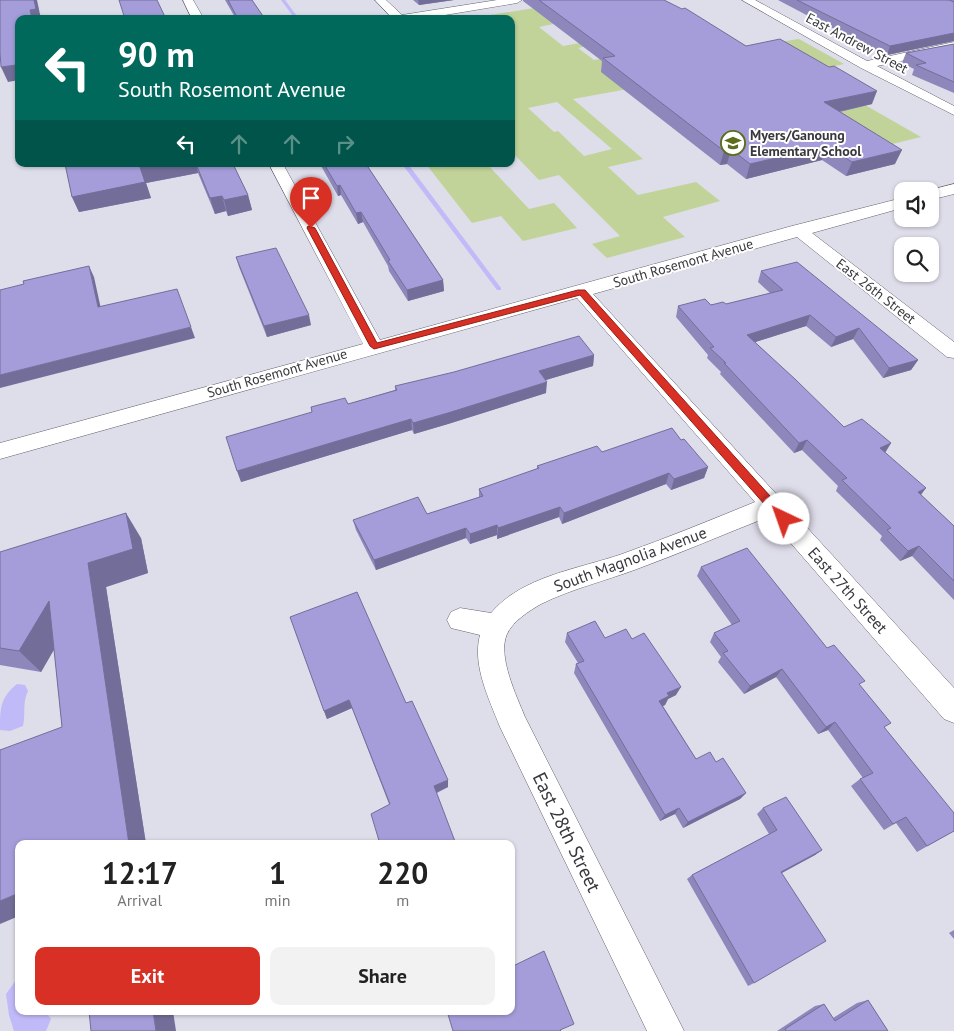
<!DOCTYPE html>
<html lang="en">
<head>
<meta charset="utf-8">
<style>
	:root { --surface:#fff; --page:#f2f2f2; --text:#222; --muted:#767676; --accent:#d93025 }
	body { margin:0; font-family:"PT Sans",sans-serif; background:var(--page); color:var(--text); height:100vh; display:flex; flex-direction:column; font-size:19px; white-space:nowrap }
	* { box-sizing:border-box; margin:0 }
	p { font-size:16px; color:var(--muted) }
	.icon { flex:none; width:28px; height:28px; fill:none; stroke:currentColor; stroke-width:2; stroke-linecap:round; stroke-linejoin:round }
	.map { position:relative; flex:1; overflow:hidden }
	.drawer { position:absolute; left:15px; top:840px; width:500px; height:175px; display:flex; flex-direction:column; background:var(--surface); border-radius:10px; box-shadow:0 1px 4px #0004 }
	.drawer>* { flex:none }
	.hud { position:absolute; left:15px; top:15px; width:500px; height:152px; border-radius:10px; box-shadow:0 1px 4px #0004; background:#00695c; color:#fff; overflow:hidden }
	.buttons { position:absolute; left:894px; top:182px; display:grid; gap:10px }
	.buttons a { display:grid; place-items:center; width:45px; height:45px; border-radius:10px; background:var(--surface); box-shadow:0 1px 4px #0004; font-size:25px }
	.pin { position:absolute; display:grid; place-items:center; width:42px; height:42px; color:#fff; margin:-51px -21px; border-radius:50% 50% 50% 0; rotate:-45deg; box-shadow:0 0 5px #0007 }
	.pin .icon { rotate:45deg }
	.me { position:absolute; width:55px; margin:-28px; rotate:318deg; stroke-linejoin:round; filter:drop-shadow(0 0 4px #0008) }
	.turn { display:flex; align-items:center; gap:18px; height:105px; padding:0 20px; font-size:22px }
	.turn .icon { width:65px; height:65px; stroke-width:2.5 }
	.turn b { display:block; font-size:35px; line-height:42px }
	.lanes { display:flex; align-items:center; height:48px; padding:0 20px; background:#0003; justify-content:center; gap:25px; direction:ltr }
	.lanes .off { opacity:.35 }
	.eta { display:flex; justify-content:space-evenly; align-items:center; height:85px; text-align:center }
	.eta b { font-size:30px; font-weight:600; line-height:35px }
	.action { display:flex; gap:10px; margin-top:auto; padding:10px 20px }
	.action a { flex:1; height:58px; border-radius:10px; background:var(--accent); color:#fff; font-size:20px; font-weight:600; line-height:58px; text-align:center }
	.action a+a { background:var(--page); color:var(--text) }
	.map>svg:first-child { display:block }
	.green { fill:#c1d399; fill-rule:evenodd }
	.water { fill:#c1baf9 }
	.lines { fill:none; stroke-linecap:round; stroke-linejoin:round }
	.stream { fill:#c1baf9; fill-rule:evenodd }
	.street-casing { stroke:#61616c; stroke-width:1 }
	.street { fill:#fff; fill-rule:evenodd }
	.wall { fill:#8d87bb }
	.shaded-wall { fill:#736e99 }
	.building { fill:#a49dda; stroke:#736e99 }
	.route { fill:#d93025; stroke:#8d1f18 }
	.labels { text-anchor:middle; stroke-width:4; stroke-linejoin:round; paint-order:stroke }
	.far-street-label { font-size:14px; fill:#39383e; stroke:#fff }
	.far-poi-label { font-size:14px; font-weight:bold; fill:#39383e; stroke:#fff; text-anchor:start }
	.street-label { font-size:16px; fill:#39383e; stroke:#fff }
	.near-street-label { font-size:19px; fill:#39383e; stroke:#fff }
</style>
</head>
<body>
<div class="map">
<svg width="954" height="1031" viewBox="0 0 954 1031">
	<rect width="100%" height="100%" fill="#deddea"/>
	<g class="green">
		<path d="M547 6 568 21 539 27 563 46 596 40 601 43 578 48 594 60 619 56 628 89 573 99 643 159 608 167 638 195 696 182 720 201 663 217 685 237 607 258 592 244 620 236 559 175 539 180 511 151V19H465ZM557 102 612 149 584 156 558 131 554 132 528 108Z"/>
		<path d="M799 39 844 64 817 70 773 43Z"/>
		<path d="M865 105 921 137 884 146 833 112Z"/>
		<path d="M426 164H487L529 209 554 203 577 228 523 241 501 216 472 223Z"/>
	</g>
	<g class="water">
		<path d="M17 684 25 685 28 691C22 703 26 714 23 726L10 731 0 730C0 708 0 698 17 684Z"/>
		<path d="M19 976V1011H45L51 1019 46 1031H14L9 1015 6 994Z"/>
	</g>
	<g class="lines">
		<g class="stream">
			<path d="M281 0H285L299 19H295Z"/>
			<path d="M402 164H408L501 288V290H497Z"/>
		</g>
		<defs>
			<g id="street">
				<path d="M183 0H193L204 19H192Z"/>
				<path d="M375 0H386L402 15 497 0H522L517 3 421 19H393Z"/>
				<path d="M742 0H755L867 61 954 42V50L877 66 954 106V115L861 68Z"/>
				<path d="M269 164H283L380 340 792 226 902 198V208L812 233 954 342V358L947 357 797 237 593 294 954 688V723L944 719 768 517C724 534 681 553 637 569 605 581 571 589 541 604 529 611 513 621 507 634 497 656 517 697 525 717L684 1031H647L500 727C489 699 472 665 480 635L451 628 447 620 451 612 460 608 491 613C522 576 579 569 622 554 667 538 711 520 755 502L577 298 0 459V443L363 344Z"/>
				<path d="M954 184V194L930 200V191H926Z"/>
			</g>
		</defs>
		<use href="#street" class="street-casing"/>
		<use href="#street" class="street"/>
	</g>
	<g class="wall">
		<path d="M225 0H252L265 19H236Z"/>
		<path d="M413 0H454L419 5Z"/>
		<path d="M523 0H664L746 46 872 104 840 112 895 164 846 176 822 160 746 179 727 164 720 165 601 72 602 61 523 1Z"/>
		<path d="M778 0H954V41L887 55 814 19Z"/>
		<path d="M954 44V93L912 75 914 69 902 63 906 53Z"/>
		<path d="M65 164H233L248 195 252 210 228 216 226 211 215 214 198 173 146 183 151 198 79 212 72 197Z"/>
		<path d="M320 164H366L443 280 444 291 408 301 389 271 388 266 363 222 358 224 341 195 338 196Z"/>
		<path d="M236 257 311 325 267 337 239 267Z"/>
		<path d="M761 271 918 360 911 370 883 378 853 339 831 347 806 326 755 342 844 427 891 443 885 453 921 495 954 526V600L912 556 900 561 880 540 882 536 836 491 838 486 802 450 794 453 720 374 721 372 707 358 708 355 676 317 678 306 726 304 770 293 758 282Z"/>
		<path d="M594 355 593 366 546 380V393L448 424 414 434 412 430 241 482 312 412 311 407 348 404 395 390V386Z"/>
		<path d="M681 440 708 467 704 478 671 490 666 484 562 524 559 517 497 539V535L470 544 466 538 376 570 356 530 353 520 427 514 479 497V489L537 469V466L602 452Z"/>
		<path d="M141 538 148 573 106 587 146 844H19L62 727 54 649 41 672 0 665V552Z"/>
		<path d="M701 567 827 648 860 686 885 729 954 831 917 852 896 823 884 830 851 786 860 779 863 778 828 730 818 734 776 677 744 694 718 662 721 657 710 642 714 633 732 625 697 576Z"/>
		<path d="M290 617 406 703 448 787 437 793 389 804 352 708 327 719Z"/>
		<path d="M567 633 605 638 632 639 676 695 668 699 665 705 663 706 696 759 716 762 746 793 740 799 683 828 675 814 660 821 574 673 576 664 578 663 565 642Z"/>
		<path d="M763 808 822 850 815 855 782 873 754 983 748 986 687 879 692 875 769 834 757 814Z"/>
		<path d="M954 930V939L949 933Z"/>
		<path d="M868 1000 888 1031H777L815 1006 824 1004 833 1018 857 1003Z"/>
	</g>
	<g class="shaded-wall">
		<path d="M34 0H37L41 19H32L30 10Z"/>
		<path d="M418 0H454L419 5Z"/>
		<path d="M954 33V41L887 55 890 46Z"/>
		<path d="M16 65 19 80 8 82 1 67Z"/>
		<path d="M877 91 872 104 819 116 824 102Z"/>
		<path d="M827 146 822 160 746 179 750 164Z"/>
		<path d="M731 149 727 164 720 165 724 151Z"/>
		<path d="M902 150 895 164 846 176 852 162Z"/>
		<path d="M159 164H196L198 173 146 183 151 198 79 212 72 197 140 167Z"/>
		<path d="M340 185 341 195 338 196 337 186Z"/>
		<path d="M248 195 252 210 228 216 224 200Z"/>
		<path d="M222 196 226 211 215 214 210 198Z"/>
		<path d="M361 212 363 222 358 224 356 213Z"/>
		<path d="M89 266 94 277 103 318 98 307Z"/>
		<path d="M443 280 444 291 408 301 407 290Z"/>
		<path d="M309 315 311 325 267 337 264 326Z"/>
		<path d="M810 315 806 326 743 346 747 335Z"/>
		<path d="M191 327 195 338 0 388V375Z"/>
		<path d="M859 328 853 339 831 347 836 337Z"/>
		<path d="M594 355 593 366 539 382V371Z"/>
		<path d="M918 360 911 370 883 378 889 368Z"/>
		<path d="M547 382 546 393 448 424 414 434 413 423Z"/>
		<path d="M411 419 412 430 241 482 237 471Z"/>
		<path d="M807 440 802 450 794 453 799 443Z"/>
		<path d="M891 443 884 454 880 448Z"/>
		<path d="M708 467 704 478 671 490 674 479Z"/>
		<path d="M669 473 666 484 562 524 564 513Z"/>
		<path d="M926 488 918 499V492Z"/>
		<path d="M560 507 559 517 497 539 498 528Z"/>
		<path d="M126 513 141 538 148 573 106 587 146 844H129L88 563Z"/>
		<path d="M497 525V535L470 544V534Z"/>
		<path d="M466 528V538L376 570 374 560Z"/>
		<path d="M919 546 912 556 900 561 908 551Z"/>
		<path d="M49 601 69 624 41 672 19 651Z"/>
		<path d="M782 669 776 677 744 694 750 686Z"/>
		<path d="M681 687 676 695 668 699 665 705 656 709 659 701 667 693Z"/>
		<path d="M349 700 352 708 327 719 324 711Z"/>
		<path d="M835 722 828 730 818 734 826 727Z"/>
		<path d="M448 780V787L435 793 434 786Z"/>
		<path d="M746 793 740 799 683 828 688 822Z"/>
		<path d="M679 808 675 814 660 821 665 815Z"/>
		<path d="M822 850 815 855 774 877 781 872Z"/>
		<path d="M19 893V916L0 924V901Z"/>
		<path d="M153 1011H173L176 1031H156Z"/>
	</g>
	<g class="building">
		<path d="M0 0H34L36 9 30 10 32 19H19V88L16 65 1 67 0 52Z"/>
		<path d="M119 0H157L166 19H125Z"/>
		<path d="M228 0H252L265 19H238Z"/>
		<path d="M539 0H664L682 9 685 8 746 46 780 39 829 67 834 66 877 91 824 102 902 150 852 162 827 146 750 164 731 149 724 151 603 58 615 56Z"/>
		<path d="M797 0H949L954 2V33L890 46 817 10Z"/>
		<path d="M954 44V82L916 65 926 63 906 53Z"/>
		<path d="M65 164H159L140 167 145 182 72 197Z"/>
		<path d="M196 164H233L248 195 224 200 222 196 210 198Z"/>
		<path d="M324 164H366L443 280 407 290 388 261 390 260 361 212 356 213 340 185 337 186Z"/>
		<path d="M276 248 309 315 264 326 236 257Z"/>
		<path d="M797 262 918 360 889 368 859 328 836 337 810 315 747 335 795 379 844 427 862 419 891 443 880 448 926 488 918 492 954 526V581L919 546 908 551 887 530 891 528 842 480 847 478 807 440 799 443 724 363H726L710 348 714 347 678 306 705 299 711 305 723 302 726 304 783 290 761 271Z"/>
		<path d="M89 266 98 307 177 289 191 327 0 375V290L24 284 23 281Z"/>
		<path d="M579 336 594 355 539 371 547 382 448 413 413 423 411 419 237 471 226 437 312 412 311 407 345 398 348 404 397 390 395 386 454 372Z"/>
		<path d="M672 428 681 440 684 439 708 467 674 479 669 473 564 513 560 507 498 528 497 525 470 534 466 528 374 560 353 520 418 497 427 514 483 496 479 489 539 468 537 466 597 446 602 452Z"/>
		<path d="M126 513 133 549 88 563 129 844H19V893L0 901V750L62 727 49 601 19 651 0 648V552Z"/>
		<path d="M747 548 827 648 834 645 865 681 859 684 891 723 884 727 954 813V831L927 846 906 817 893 824 860 779 873 773 835 722 826 727 782 669 750 686 723 653 728 651 714 633 740 621 701 567Z"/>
		<path d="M357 592 406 703 412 701 448 780 434 786 456 844H380L371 814 390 804 349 700 324 711 290 617Z"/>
		<path d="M595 621 605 638 626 629 632 639 644 633 681 687 667 693 669 696 659 701 696 759 710 752 716 762 723 758 746 793 688 822 679 808 665 815 576 664 584 661 567 633Z"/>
		<path d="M786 797 822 850 781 872 826 941 754 983 692 875 777 830 763 808Z"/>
		<path d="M544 951 574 1024 560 1030 561 1031H453L447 1011H511V967Z"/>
		<path d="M868 1000 888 1031H786L785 1029 824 1004 835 1021Z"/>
		<path d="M89 1011H153L156 1031H91Z"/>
	</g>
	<path class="route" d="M308 226 315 228 377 343 578 290H585L788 516 790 519 788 522H780L580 295 374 349 370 346 307 228Z"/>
	<defs>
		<symbol id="school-ring" viewBox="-11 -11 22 22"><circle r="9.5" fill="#fff" stroke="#5a6e1d" stroke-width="1.5"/><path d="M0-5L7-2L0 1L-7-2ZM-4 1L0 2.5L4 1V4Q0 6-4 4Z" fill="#5a6e1d"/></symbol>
	</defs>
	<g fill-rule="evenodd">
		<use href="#school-ring" x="719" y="129" width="28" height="28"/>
	</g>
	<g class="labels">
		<g class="far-street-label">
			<text transform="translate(857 43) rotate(28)" y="5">East Andrew Street</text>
			<text transform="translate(683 263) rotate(-16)" y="5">South Rosemont Avenue</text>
			<text transform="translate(876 291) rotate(38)" y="5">East 26th Street</text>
			<text transform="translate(277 373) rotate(-16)" y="5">South Rosemont Avenue</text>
		</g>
		<g class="far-poi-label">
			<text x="750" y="140">Myers/Ganoung<tspan x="750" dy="16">Elementary School</tspan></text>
		</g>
		<g class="street-label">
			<text transform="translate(630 559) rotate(-20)" y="6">South Magnolia Avenue</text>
			<text transform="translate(848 590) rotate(48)" y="6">East 27th Street</text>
		</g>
		<g class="near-street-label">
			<text transform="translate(567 832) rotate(64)" y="7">East 28th Street</text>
		</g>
	</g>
</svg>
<div class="buttons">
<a><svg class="icon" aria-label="sound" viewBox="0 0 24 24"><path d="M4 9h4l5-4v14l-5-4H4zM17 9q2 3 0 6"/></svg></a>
<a><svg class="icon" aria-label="search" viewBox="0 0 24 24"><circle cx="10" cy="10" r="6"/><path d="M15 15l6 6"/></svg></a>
</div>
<div class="pin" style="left:311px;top:228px;background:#d93025"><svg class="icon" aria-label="arrive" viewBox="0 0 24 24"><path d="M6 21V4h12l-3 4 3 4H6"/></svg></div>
<svg class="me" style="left:784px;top:519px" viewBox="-20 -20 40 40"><circle r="19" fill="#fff"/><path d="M0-13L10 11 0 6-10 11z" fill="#d93025"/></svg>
<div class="hud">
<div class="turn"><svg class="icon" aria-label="left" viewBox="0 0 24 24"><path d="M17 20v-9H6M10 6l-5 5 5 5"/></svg><div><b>90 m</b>South Rosemont Avenue</div></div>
<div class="lanes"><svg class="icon" aria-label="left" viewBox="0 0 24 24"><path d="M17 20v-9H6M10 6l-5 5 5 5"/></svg><svg class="icon off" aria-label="ahead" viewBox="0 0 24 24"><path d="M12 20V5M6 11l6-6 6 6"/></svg><svg class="icon off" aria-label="ahead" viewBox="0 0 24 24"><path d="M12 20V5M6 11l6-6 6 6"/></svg><svg class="icon off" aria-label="right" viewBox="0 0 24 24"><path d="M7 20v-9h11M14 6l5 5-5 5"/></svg></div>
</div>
<section class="drawer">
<div class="eta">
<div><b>12:17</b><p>Arrival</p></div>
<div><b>1</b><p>min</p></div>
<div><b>220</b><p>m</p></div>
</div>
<div class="action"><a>Exit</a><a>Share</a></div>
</section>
</div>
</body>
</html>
